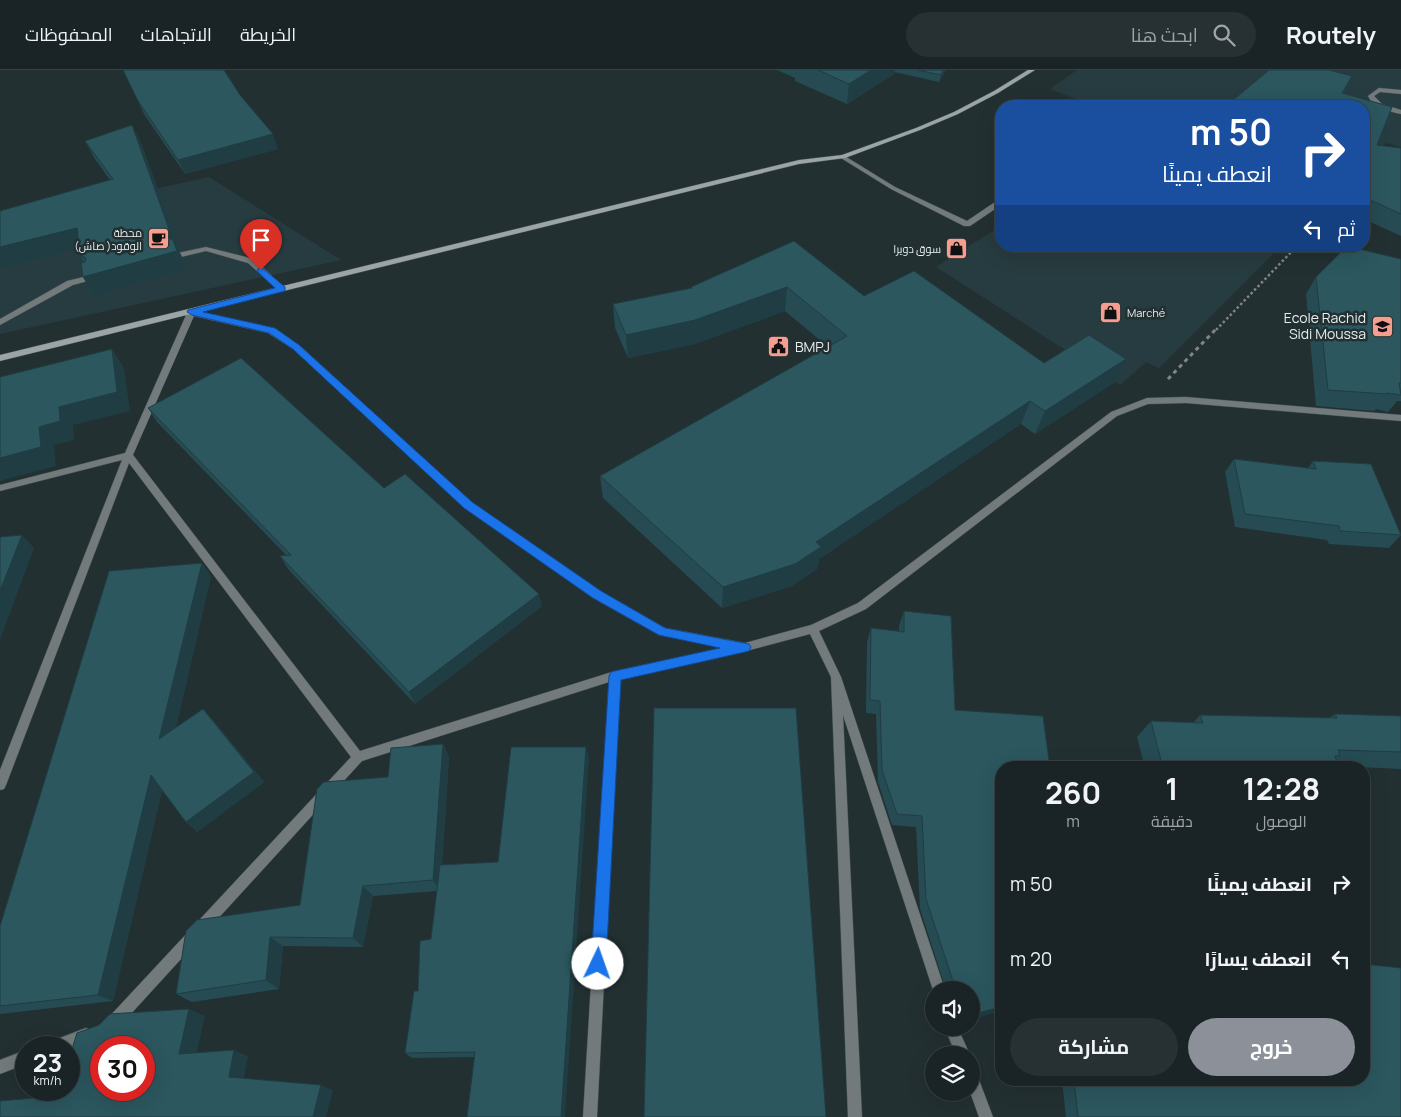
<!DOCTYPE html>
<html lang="ar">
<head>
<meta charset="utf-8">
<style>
	:root { --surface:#1a2426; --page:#273032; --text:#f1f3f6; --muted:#9fa4a7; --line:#384143; --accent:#8c9099 }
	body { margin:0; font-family:Manrope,Cairo,sans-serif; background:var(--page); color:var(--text); direction:rtl; height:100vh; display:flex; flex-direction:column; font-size:19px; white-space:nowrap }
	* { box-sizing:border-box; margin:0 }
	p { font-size:16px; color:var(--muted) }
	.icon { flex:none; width:28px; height:28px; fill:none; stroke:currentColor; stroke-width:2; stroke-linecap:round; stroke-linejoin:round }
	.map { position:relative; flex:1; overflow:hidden; direction:ltr }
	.side { position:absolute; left:995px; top:691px; width:375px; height:325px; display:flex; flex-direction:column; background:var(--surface); border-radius:20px; box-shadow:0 5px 20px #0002,0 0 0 1px var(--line); direction:rtl }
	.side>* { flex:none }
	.banner { position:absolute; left:995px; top:30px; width:375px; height:152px; border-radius:20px; box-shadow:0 5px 20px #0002,0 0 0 1px var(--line); direction:rtl; background:#1a4fa0; color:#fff; overflow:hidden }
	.controls { position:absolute; left:925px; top:911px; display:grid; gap:10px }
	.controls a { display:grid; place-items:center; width:55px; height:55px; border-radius:50%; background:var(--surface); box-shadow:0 5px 20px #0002,0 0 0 1px var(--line); font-size:25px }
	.speed { position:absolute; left:15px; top:966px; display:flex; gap:10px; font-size:25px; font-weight:700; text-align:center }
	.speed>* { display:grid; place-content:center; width:65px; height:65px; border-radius:50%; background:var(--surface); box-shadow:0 5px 20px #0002,0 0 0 1px var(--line); line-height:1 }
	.speed small { font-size:12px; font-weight:400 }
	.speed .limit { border:8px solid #d22; background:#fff; color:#111 }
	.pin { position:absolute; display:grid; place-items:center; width:42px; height:42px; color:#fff; margin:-51px -21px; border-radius:50% 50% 50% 0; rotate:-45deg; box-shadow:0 0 5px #0007 }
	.pin .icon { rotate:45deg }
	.me { position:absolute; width:55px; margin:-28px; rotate:3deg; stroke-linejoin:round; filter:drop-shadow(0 0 4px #0008) }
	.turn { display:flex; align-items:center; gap:18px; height:105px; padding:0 15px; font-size:22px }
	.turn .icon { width:65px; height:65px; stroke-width:2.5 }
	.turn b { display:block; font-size:35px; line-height:42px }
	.then { display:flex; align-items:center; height:48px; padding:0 15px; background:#0003; gap:10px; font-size:19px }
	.eta { display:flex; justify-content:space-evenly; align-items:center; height:85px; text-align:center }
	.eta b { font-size:30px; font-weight:700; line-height:35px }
	.action { display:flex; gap:10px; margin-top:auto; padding:10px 15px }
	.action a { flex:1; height:58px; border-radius:30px; background:var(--accent); color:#fff; font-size:20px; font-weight:700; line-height:58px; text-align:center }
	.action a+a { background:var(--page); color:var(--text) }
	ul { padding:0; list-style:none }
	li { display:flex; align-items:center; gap:15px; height:75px; padding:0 15px }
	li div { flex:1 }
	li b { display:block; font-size:19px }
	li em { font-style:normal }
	header { display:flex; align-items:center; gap:30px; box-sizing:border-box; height:70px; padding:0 25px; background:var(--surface); border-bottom:1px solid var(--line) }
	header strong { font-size:24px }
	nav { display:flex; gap:28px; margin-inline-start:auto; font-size:18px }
	.search { width:350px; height:45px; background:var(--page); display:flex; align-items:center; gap:12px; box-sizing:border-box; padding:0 18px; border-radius:28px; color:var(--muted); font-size:19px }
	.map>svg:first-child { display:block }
	.built { fill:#273c40 }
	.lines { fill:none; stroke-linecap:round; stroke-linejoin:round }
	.lane-casing { stroke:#424e50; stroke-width:1 }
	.street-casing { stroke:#424e50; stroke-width:1 }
	.secondary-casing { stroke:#424e50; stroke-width:1 }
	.path-far1 { stroke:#7c8789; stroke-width:2.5; stroke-dasharray:2.5 2.5; stroke-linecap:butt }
	.path { stroke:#7c8789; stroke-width:3; stroke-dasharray:4 4; stroke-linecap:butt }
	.lane { fill:#737a7b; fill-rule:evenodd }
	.street { fill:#737a7b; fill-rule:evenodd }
	.secondary { fill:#9ba5a7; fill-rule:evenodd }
	.wall { fill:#264b52 }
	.shaded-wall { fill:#1f3d42 }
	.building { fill:#2c575f; stroke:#1f3d42; fill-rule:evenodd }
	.route { fill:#1a73e8; stroke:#114b97 }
	.labels { text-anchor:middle; stroke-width:5; stroke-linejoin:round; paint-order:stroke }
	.far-poi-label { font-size:11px; fill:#e5edef; stroke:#233032; text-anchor:end }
	.poi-label { font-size:14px; fill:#e5edef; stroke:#233032; text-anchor:end }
</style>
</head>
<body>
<header>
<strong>Routely</strong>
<div class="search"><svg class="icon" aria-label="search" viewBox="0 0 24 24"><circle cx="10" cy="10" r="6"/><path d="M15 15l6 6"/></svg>ابحث هنا</div>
<nav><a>الخريطة</a><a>الاتجاهات</a><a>المحفوظات</a></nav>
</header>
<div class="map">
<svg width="1401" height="1047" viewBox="0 0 1401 1047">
	<rect width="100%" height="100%" fill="#233032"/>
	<g class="built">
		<path d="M1077 0H1401V77L1386 73 1364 95V36H1094L1050 19Z"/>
		<path d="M209 107 341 190 0 264V153Z"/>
		<path d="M1001 156V176H1281L1159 298 1146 292 1120 315 936 197Z"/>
	</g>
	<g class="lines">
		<defs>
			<g id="lane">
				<path d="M1379 18 1401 20V24L1380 22 1374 26 1382 34 1401 40V44C1388 41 1374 39 1368 26Z"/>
				<path d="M843 85 895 117 967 151 998 130H1001V135L970 156H964L891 119 841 88 840 87Z"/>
				<path d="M206 177 254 189 286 219 285 221H279L248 193 206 181 181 187 177 185 178 183Z"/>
				<path d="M92 205 96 207 95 209 73 215 0 255V249L67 211Z"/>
			</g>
			<g id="street">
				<path d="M191 240 274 259 299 275 471 432 601 522 665 558 745 573 811 555 858 533 1111 342 1147 328 1186 327 1401 345V351L1186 333 1148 334 1117 346 866 539 819 561 841 607 945 920H934V923L933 920 843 645 862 1047H848L831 607 810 564 739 583 620 609 597 1047H583L609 612 362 691 118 958 113 960 108 958 106 953 108 948 351 687 129 393 6 715 4 719 0 720V700L122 390 0 421V415L125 383 187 243ZM194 246 268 263 293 279 465 438 593 528 659 565 725 578 615 601 360 681 133 385Z"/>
				<path d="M86 958 91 960 93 965 91 970 69 978H46L47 973Z"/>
				<path d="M945 958H958L970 985H956Z"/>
				<path d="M26 980V994L0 1004V990Z"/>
				<path d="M971 1000 976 1002 993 1047H979L970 1022H971Z"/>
			</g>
			<path id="secondary" d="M1028 0H1035L998 23 958 44 920 60 845 88 799 94 0 291V285L799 90 842 85 916 58 954 42 994 21Z"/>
		</defs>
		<use href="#lane" class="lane-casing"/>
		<use href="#street" class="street-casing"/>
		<use href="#secondary" class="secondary-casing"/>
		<path class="path-far1" d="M1216 260 1297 176"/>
		<path class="path" d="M1168 309 1217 258"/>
		<use href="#lane" class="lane"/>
		<use href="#street" class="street"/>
		<use href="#secondary" class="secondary"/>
	</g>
	<g class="wall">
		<path d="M123 0 240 25 278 79 185 104 144 44Z"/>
		<path d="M777 0H946L939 12 894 2V4L847 34 795 11V8Z"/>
		<path d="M1269 0H1329L1352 6 1343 24 1392 37 1377 75 1401 78V166L1364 149V36H1226Z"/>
		<path d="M85 71 141 73 180 181H179L183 189 187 199 94 226 83 207 84 192 80 185 79 178 0 198V141L110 110 95 89Z"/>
		<path d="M794 171 864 226 1044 293 1115 312 1035 364 1021 354 819 489 817 499 792 516 722 538 603 428 600 406 828 277 785 241 695 274 628 288 615 258 613 234 691 219V217Z"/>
		<path d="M1401 189V331H1397L1388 342 1376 339 1374 341 1316 336 1306 224 1316 207Z"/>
		<path d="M148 338 384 418 542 536 415 634 288 499 280 486 286 485 157 352Z"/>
		<path d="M1234 389 1308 398 1313 391 1401 463V465L1389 478 1329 474 1327 470 1235 457 1225 402Z"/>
		<path d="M211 506 176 657 203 639 213 650 264 712 197 762 186 752 162 720 113 931 0 944V856Z"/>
		<path d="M904 541 955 640 1001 698 971 920H946L920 839 916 757 892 755 878 712 876 644 866 643 867 572 871 558 899 561V556Z"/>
		<path d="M1335 644 1401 646V699L1339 696V698H1145L1137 667 1151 651 1193 653 1200 645 1329 648Z"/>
		<path d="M443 674 449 687 442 795 498 792 589 688 475 987 412 988 405 983 418 921 431 869 437 821 373 826 363 877 283 876 279 919 192 932 176 924 300 835 388 707Z"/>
		<path d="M1062 1010H1364L1401 1047H1066Z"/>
	</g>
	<g class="shaded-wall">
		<path d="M871 0H895L894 4 847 34 849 14Z"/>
		<path d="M943 0H946L939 12 941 5Z"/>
		<path d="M132 55 141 73 180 181H179L183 189 187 199 94 226 83 207 114 180 115 178 136 172 146 190 166 167Z"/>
		<path d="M273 64 278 79 185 104 178 90Z"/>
		<path d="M77 158 88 176 0 198V177Z"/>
		<path d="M787 217 785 241 695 274 628 288 626 265Z"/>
		<path d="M112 279 124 298 130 341 73 355 74 370 54 375 56 396 0 411V388L39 357 59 337Z"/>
		<path d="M1126 289 1115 312 1035 364 1045 341Z"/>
		<path d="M1030 331 1021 354 819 489 817 499 792 516 722 538 723 517 816 472Z"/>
		<path d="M22 465 34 478 0 570V521Z"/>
		<path d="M202 493 211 506 171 680 159 669Z"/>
		<path d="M539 524 542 536 415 634 409 622Z"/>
		<path d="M203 639 213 650 264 712 197 762 186 752Z"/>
		<path d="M443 674 449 687 440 821 433 810Z"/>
		<path d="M586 677 589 688 565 1047H561Z"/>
		<path d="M151 705 163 715 113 931 98 925Z"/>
		<path d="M363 816 373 826 363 877 353 868Z"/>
		<path d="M270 867 283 876 279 919 266 910Z"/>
		<path d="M1001 937V941L971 950V945Z"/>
		<path d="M189 939 205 946 195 991 179 984Z"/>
		<path d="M234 980 248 986 243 1013 229 1007Z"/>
		<path d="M321 1015 333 1020 326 1047H313Z"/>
	</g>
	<g class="building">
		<path d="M123 0H224L240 25 273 64 178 90 137 29Z"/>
		<path d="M818 0H871L849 14Z"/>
		<path d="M918 0H943L941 5Z"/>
		<path d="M1269 0H1329L1352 6 1342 23 1392 37 1377 75 1401 78V144L1366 128 1368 127 1364 126V36H1226Z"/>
		<path d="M132 55 170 162 167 164 166 167 173 170 177 181 83 207 81 193 85 192 86 188 80 185 77 158 0 177V141L113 109 85 71ZM136 172 141 175 138 180 120 184 114 180 115 178Z"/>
		<path d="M794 171 864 226 914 201 1044 293 1089 265 1126 289 1045 341 1030 331 816 472 821 477 795 494 723 517 600 406 847 266 787 217 695 250 626 265 613 234 692 218 691 217Z"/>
		<path d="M1347 176 1401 189V313H1399L1401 325 1387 323V324L1328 320 1316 207Z"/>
		<path d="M112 279 117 322 59 337 60 351 39 357 41 377 0 388V307Z"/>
		<path d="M241 288 384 418 405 404 539 524 409 622 280 486 291 485 148 338Z"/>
		<path d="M1234 389 1316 399 1313 391 1371 394 1401 465 1340 461 1339 456 1245 444Z"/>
		<path d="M22 465 0 521V467Z"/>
		<path d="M202 493 159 669 203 639 254 702 186 752 151 705 98 925 0 936V856L109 501Z"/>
		<path d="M904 541 951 546 955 640 1043 646 1050 698H1001V937L971 945V920H956L926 829 922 746 897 744 882 700 880 631 870 630 871 558 904 562Z"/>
		<path d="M654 638H796L826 1047H644Z"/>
		<path d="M1335 644 1401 646V682L1338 680 1340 686H1335L1339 698H1163L1151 651 1203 653 1200 645 1337 648Z"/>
		<path d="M443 674 433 810 363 816 353 868 270 867 266 910 176 924 186 861 197 850 300 835 317 719 324 712 388 707 391 678Z"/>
		<path d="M511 677H586L561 1047H467L475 982 405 983 414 921H418L420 871 431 869 440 795 498 792Z"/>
		<path d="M1364 894 1401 898V1047H1078L1074 1010H1364Z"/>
		<path d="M189 939 179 984 234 980 229 1007 321 1015 313 1047H0V1031L57 1026 59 1020H69V989L77 963 99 955 110 944ZM101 978H144V1020H101Z"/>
	</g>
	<path class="route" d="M261 197 285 217V221L203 242 275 258 299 275 472 432 601 521 665 558 749 574 751 577 749 581 745 582 621 610 606 894 604 899 598 901 593 899 591 894 609 606 611 602 615 601 720 578 659 565 593 528 464 438 293 279 269 263 192 245 187 242 188 240 275 218 258 202 257 200Z"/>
	<defs>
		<symbol id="cafe-square" viewBox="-11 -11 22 22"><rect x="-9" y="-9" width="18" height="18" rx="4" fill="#f59d8e" stroke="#233032"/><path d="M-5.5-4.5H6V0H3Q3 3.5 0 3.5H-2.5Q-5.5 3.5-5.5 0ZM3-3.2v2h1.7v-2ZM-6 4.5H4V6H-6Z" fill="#111"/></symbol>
		<symbol id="shop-square" viewBox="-11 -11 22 22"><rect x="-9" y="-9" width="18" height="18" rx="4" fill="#f59d8e" stroke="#233032"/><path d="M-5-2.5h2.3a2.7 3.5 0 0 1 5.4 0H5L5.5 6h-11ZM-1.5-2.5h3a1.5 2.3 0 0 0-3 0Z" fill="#111"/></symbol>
		<symbol id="school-square" viewBox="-11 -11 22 22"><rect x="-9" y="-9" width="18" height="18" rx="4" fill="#f59d8e" stroke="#233032"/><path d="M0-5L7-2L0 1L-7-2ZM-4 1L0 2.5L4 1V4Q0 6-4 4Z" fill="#111"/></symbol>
		<symbol id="civic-square" viewBox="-11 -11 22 22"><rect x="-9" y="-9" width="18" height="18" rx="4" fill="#f59d8e" stroke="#233032"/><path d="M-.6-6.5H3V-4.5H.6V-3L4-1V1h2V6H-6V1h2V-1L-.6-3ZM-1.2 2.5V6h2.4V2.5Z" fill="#111"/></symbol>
	</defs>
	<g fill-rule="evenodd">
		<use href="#cafe-square" x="146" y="156" width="25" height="25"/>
		<use href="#shop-square" x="944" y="166" width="25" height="25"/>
		<use href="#shop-square" x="1098" y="230" width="25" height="25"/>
		<use href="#school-square" x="1370" y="244" width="25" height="25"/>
		<use href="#civic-square" x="766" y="264" width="25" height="25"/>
	</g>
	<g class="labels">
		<g class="far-poi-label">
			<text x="142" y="167">محطة<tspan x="142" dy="13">الوقود( صاش)</tspan></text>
			<text x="941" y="183">سوق دويرا</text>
			<text x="1127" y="247" text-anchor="start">Marché</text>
		</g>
		<g class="poi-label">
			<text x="1366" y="253">Ecole Rachid<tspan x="1366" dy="16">Sidi Moussa</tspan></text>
			<text x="795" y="282" text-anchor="start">BMPJ</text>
		</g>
	</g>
</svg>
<div class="controls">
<a><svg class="icon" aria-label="sound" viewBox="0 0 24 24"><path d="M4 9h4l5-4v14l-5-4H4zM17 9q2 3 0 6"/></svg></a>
<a><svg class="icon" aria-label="layers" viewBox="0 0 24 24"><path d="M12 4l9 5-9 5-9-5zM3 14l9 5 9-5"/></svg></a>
</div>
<div class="speed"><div>23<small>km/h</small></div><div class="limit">30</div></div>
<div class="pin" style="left:261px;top:200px;background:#d93025"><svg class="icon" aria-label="arrive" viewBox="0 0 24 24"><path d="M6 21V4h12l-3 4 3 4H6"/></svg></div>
<svg class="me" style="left:598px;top:894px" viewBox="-20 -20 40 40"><circle r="19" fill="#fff"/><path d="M0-13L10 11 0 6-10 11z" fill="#1a73e8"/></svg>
<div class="banner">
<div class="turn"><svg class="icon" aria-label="right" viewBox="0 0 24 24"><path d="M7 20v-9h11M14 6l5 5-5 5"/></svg><div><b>50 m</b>انعطف يمينًا</div></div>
<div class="then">ثم<svg class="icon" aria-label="left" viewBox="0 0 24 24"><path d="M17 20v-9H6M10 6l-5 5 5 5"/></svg></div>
</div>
<section class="side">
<div class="eta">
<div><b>12:28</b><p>الوصول</p></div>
<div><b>1</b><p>دقيقة</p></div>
<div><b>260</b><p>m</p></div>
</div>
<ul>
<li><svg class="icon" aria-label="right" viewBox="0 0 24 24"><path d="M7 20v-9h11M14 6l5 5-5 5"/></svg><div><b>انعطف يمينًا</b></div><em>50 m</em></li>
<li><svg class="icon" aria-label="left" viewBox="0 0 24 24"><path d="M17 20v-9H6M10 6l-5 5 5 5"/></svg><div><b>انعطف يسارًا</b></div><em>20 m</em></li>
</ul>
<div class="action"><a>خروج</a><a>مشاركة</a></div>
</section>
</div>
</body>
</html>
